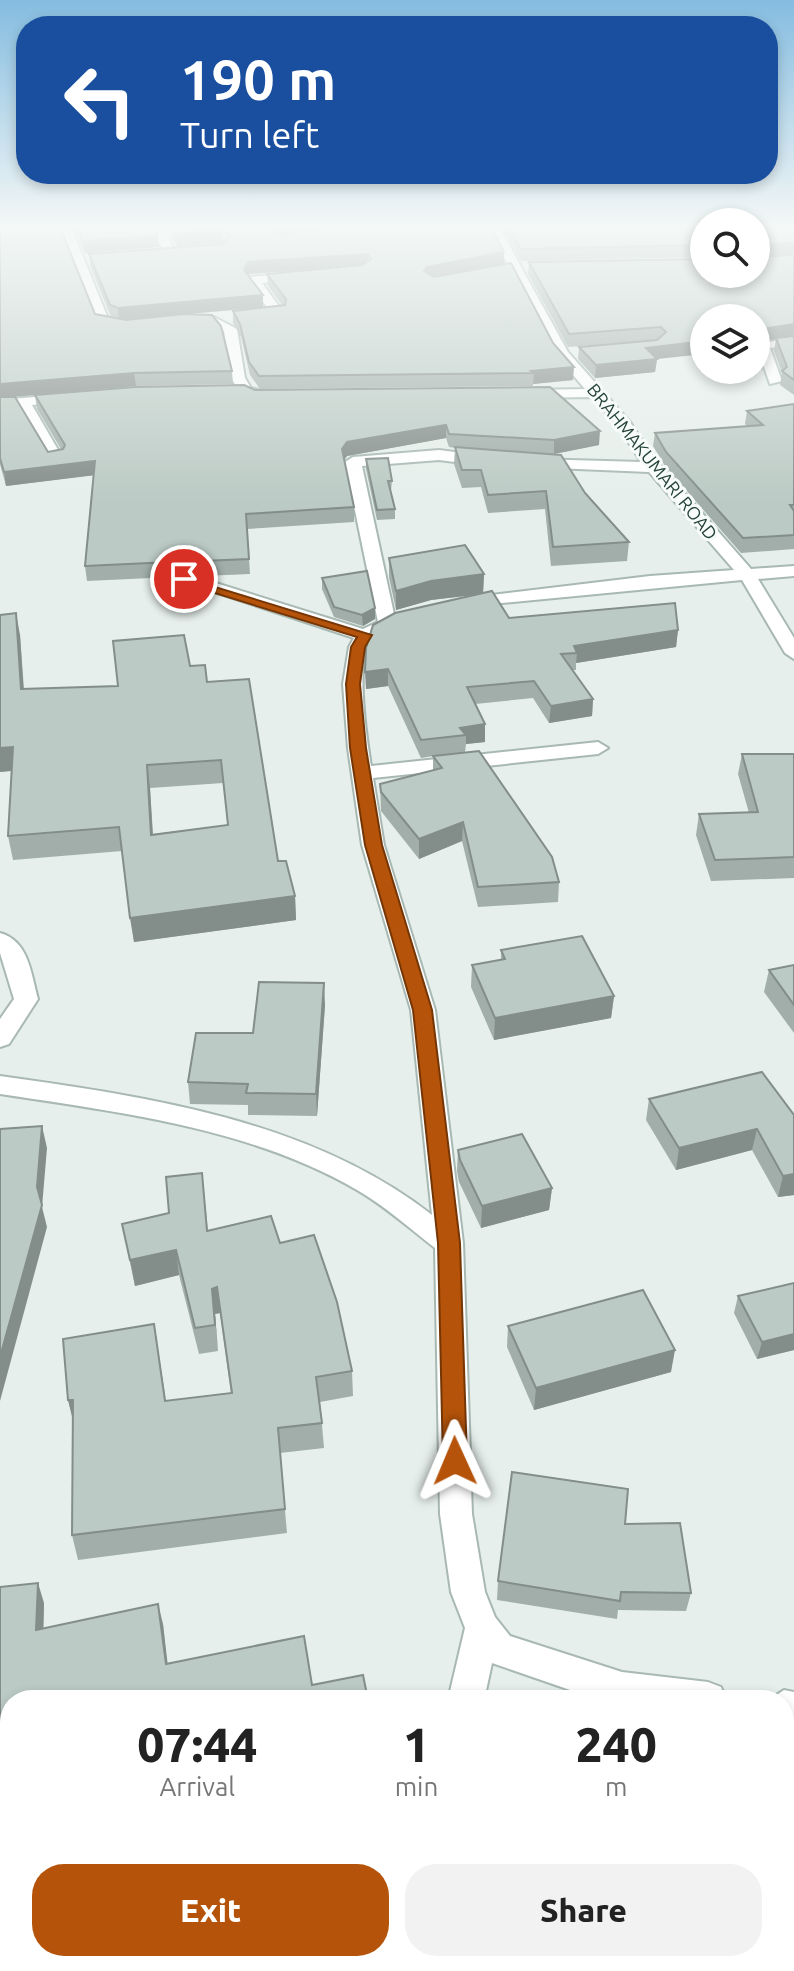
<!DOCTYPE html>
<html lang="en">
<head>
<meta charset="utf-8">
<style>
	:root { --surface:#fff; --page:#f2f2f2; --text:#222; --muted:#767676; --accent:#b45309 }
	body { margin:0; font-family:Ubuntu,sans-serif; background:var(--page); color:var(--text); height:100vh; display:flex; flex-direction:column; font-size:30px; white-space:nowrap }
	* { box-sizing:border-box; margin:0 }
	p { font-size:26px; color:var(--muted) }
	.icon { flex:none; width:44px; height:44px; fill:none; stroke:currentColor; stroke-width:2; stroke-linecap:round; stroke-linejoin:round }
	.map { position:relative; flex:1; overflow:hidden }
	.panel { position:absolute; left:0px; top:1690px; width:794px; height:282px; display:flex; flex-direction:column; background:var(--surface); border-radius:32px 32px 0 0; box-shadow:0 4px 12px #0003 }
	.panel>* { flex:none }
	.hud { position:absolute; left:16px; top:16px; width:762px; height:168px; border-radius:32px; box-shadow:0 4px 12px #0003; background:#1a4fa0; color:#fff; overflow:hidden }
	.controls { position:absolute; left:690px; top:208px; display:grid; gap:16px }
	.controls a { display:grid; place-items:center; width:80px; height:80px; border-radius:50%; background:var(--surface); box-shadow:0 4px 12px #0003; font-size:40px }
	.pin { position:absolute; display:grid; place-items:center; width:68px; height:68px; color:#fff; margin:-34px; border:4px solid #fff; border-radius:50%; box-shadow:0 2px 8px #0007 }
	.me { position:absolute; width:88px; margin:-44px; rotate:359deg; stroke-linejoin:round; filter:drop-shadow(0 0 6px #0008) }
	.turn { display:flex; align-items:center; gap:28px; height:168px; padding:0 32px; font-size:36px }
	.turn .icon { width:104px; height:104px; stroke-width:2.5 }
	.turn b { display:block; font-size:56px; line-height:68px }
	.eta { display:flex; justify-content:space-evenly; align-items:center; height:136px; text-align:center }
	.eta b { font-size:48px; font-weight:800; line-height:56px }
	.cta { display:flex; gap:16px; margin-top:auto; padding:16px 32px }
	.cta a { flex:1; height:92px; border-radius:32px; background:var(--accent); color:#fff; font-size:32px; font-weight:800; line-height:92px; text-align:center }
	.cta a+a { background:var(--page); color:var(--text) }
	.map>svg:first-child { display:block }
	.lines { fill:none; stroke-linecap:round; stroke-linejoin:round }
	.street-casing { stroke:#a8b8b2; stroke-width:4 }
	.street { fill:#fff; fill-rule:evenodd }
	.wall { fill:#a1aea9; fill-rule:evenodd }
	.shaded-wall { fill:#838d89 }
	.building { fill:#bbcac4; stroke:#838d89; stroke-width:2; fill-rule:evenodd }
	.route { fill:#b45309; stroke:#753606; stroke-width:2 }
	.labels { text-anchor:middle; stroke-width:6; stroke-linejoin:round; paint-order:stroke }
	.far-street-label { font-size:18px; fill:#24423a; stroke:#f7fbf9 }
</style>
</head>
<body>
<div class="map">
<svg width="794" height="1971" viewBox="0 0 794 1971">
	<rect width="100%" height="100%" fill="#e6efeb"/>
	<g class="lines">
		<defs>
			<g id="street">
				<path d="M60 227H71L107 316 113 321 132 323V329L104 328 96 320Z"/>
				<path d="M182 227H206L167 236 177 253 167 256 154 234Z"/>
				<path d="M488 227H499L568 352 630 422 653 457 751 569 794 566V576L758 579 794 638V659L785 653 742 580 460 607 457 603 466 598 650 576 734 570 649 472 530 467V461L535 459 641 462 619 427 593 397 527 398 520 394 527 390 585 389 555 354Z"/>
				<path d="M302 273V279L298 280 262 283 284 313 283 316 249 318V312L269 310 247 280 249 277Z"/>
				<path d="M214 317 237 329 245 378 251 388 275 394V400L241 394 231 378 224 331C209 323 190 329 177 321L184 317Z"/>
				<path d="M794 338V346L770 348 782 381 770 384 756 344Z"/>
				<path d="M68 394 75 398 73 401 32 405 64 460 56 465 48 460 18 407 0 408V400Z"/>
				<path d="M439 450 486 456 494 461 486 466 439 460 362 466 394 614H405L408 618C398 629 380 630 371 641 354 661 367 740 371 766L598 742 608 748 598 754 373 778 384 845 435 1010 463 1243 472 1514 485 1592 495 1617 510 1636 622 1672 708 1682 721 1687 726 1700H599L492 1663 484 1700H448L465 1628 451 1592 440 1514 435 1248C409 1228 385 1206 357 1190 251 1128 119 1112 0 1094V1076C149 1097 310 1120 432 1215L411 1010 362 845 348 748 343 684 349 647 354 638 175 579 178 575H190L363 629 378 622 345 462 353 457Z"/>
				<path d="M0 933C29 941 31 974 38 999L9 1044 0 1047V1019L14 999 0 953Z"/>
				<path d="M784 1690 794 1692V1728L784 1726V1700H769Z"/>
				<rect x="0" y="1772" width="10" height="38"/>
				<path d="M388 1962H428L426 1971H386Z"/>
			</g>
		</defs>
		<use href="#street" class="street-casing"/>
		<use href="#street" class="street"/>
	</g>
	<g class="wall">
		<path d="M0 227 95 314 111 317 90 266 89 254 222 244 224 243 177 246 172 238 171 228 156 229 159 247 85 253 73 227H491L504 252V264L465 271 573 380 533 384V386L260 389 250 375 241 337 233 323V311L256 308 189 314 232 371 233 384 136 386 11 397 48 452 61 449 37 409 35 395 255 390 599 445 554 454 585 493 629 542 627 561 551 566 545 509 488 513 481 487 462 488 454 464 455 448 449 447 446 438 347 456 344 460 354 507V522L247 529 250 574 203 576 178 572 173 577 87 581 85 566 93 475 6 486 0 464ZM316 269 267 274 268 286 282 305 263 307 248 275 249 274Z"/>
		<path d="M501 227H704V257L521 261Z"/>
		<path d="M794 227V254L763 257 794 255V395L780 385 782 373 774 351 776 339 759 342 764 357 762 370 756 365V318L657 359 655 372 595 378 578 359 579 347 655 340 568 347 528 274 529 262 704 259Z"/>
		<path d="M794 404V549L741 553 665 466 653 446 655 433 747 426 745 424 747 411Z"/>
		<path d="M366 459 392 481 391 491 395 509V519L377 520 366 469Z"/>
		<path d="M389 558 484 574 483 593 509 618 678 630 676 647 576 663V670H572L593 699 592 716 549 723 533 698 475 704 485 724V742L466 744 465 752 559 882 558 902 478 907 462 841 419 859 381 811 380 784 433 770V756L421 758 388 686 366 689 479 594 431 600 396 610 389 577Z"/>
		<path d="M322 578 375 608V619L363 626 334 617 322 589Z"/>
		<path d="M0 615 20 635 24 689 118 686 190 666 207 682 278 861 295 896 296 920 134 942 122 851 13 860 8 836 12 771 0 772ZM223 783 228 825 153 834 150 788Z"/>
		<path d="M742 754H794V878L711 881 696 835 699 814 749 813 738 774Z"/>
		<path d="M501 950 614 996 611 1018 494 1040 471 987 472 965 501 960Z"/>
		<path d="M794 965V1033L764 992 769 970Z"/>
		<path d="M325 1005 317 1116 248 1115V1105L190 1104 188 1082 253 1033Z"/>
		<path d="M649 1099 793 1115 794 1195 778 1197 752 1150 676 1170 646 1120Z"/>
		<path d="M458 1150 552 1188 549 1210 481 1228 459 1182 457 1171Z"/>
		<path d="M202 1173 208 1231 280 1243 352 1371 353 1396 320 1402 324 1448 280 1453 287 1533 78 1560 72 1535 73 1418 68 1400 154 1324 166 1401 231 1393 220 1313 215 1314 218 1351 199 1354 179 1275 135 1286 122 1224 169 1213Z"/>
		<path d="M794 1283V1350L757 1359 734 1313 738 1296Z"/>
		<path d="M508 1326 671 1372 534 1410 507 1347Z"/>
		<path d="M625 1524 691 1593 686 1611 618 1610 617 1619 497 1600 498 1581Z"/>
		<path d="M0 1587 44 1603 43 1628 163 1624 167 1664 312 1685 10 1700V1736L0 1737Z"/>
		<path d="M613 1962H784L791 1971H613Z"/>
	</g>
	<g class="shaded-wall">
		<path d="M153 227H179L156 229 153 233Z"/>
		<path d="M270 227H357L269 241V229Z"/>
		<path d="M222 230 223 242 177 246 176 234Z"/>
		<path d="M158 236 159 247 85 253 83 241Z"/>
		<path d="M794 242V253L756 258V246Z"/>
		<path d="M504 252V264L426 279 424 271 427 267Z"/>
		<path d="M368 254V265L249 274 245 282 244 270 248 262Z"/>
		<path d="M263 295V307L119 320 118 308Z"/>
		<path d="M794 324V336L756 342V330Z"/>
		<path d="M704 341V354L657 359 655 372 595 378 596 365 646 348Z"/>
		<path d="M574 367 573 380 533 384 534 373 531 371Z"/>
		<path d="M134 373 136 386 0 398V384Z"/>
		<path d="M446 425V438L347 456 342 463V449L347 442Z"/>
		<path d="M600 431 599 445 554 454V440Z"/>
		<path d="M95 461 96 475 6 486 4 472Z"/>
		<path d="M177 557 178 572 173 577 171 562Z"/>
		<path d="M484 574 483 594 431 600 396 610V591L431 581Z"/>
		<path d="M375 608V619L363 626 362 615Z"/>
		<path d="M16 613 20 635 25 712 21 689Z"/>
		<path d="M678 630 676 647 576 663 577 653 574 646Z"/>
		<path d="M388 669V686L366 689 365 672Z"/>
		<path d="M593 699 592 716 549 723 551 706Z"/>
		<path d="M485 724V742L466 744V735L460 728Z"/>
		<path d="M13 747 18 770 0 772V748Z"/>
		<path d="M147 765 150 788 154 858 151 835Z"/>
		<path d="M463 822 462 841 419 859V839Z"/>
		<path d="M295 896 296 920 134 942 130 918Z"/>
		<path d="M324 983 325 1005 317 1116 316 1094Z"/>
		<path d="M614 996 611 1018 494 1040 495 1018Z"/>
		<path d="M42 1126 47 1148 42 1207 47 1227 0 1401V1357L37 1187Z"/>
		<path d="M757 1129 752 1150 676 1170 679 1148Z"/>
		<path d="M794 1174V1195L778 1197 783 1176Z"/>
		<path d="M552 1188 549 1210 481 1228 482 1206Z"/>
		<path d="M176 1250 179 1275 135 1286 130 1260Z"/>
		<path d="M217 1287 220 1313 215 1314 218 1351 212 1289Z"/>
		<path d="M794 1334V1350L757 1359 762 1342Z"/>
		<path d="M675 1350 671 1372 534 1410 536 1388Z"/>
		<path d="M68 1400H73L74 1425Z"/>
		<path d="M38 1583 44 1603 43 1650 36 1630Z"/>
		<path d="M158 1604 163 1624 170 1684 166 1664Z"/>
		<path d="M0 1859 6 1872 9 1944 0 1946Z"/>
		<path d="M316 1962H318L319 1971H315Z"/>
	</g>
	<g class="building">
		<path d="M0 227H60L95 314 126 320 184 314 212 315 221 326 232 371 134 373 0 384Z"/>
		<path d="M77 227H154L158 236 83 241Z"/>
		<path d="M171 227H270L269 229 278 234 340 227H491L504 252 427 267 424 271 434 277 511 263 553 343 574 367 531 371 534 373 259 376 249 362 240 324 233 311 285 305 286 299 267 274 362 265 371 259 368 254 248 262 244 270 263 295 118 308 110 305 89 254 222 244 231 236 222 230 176 234Z"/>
		<path d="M508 227H694L704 232V245L521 249Z"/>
		<path d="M756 227H794V242L756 246Z"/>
		<path d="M756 251 758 257 794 255V324L756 330V318H704V341L646 348 657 359 596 365 579 347 657 340 666 332 661 327 569 334 529 262 704 259V274H756Z"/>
		<path d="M756 332 764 357 756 351Z"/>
		<path d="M794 336V380L782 371 787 367 776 338Z"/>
		<path d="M244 385 255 390 550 387 600 431 554 440 449 434 446 425 347 442 342 449 354 507 246 514 249 559 201 561 177 557 171 562 85 566 95 461 4 472 0 458V397H15L48 452 63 449 65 445 35 395 135 387Z"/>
		<path d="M794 404V505H790L794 511V535L743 538 666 452 655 433 763 425 747 411Z"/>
		<path d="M455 447 561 455 585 493 629 542 553 547 546 491 488 495 481 470H462Z"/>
		<path d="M388 458 392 481H388L395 509 377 510 366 459Z"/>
		<path d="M465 545 484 574 431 581 396 591 389 558Z"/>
		<path d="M367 571 375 608 362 615 334 607 322 578Z"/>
		<path d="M492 591 509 618 675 603 678 630 574 646 577 653 561 654 593 699 551 706 534 681 467 687 485 724 460 728 466 735 421 740 388 669 365 672 366 648 373 625 395 613Z"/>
		<path d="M16 613 21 689 118 686 113 641 184 635 190 666 205 665 207 682 249 679 278 861H286L295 896 130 918 119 827 8 836 13 747 0 748V615ZM221 760 228 825 151 835 147 765Z"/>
		<path d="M479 751 552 857 559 882 478 887 463 822 419 839 381 792 380 784 442 768 433 756Z"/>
		<path d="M742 754H794V857L715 860 699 814 758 812Z"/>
		<path d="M582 936 614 996 495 1018 472 965 505 959 501 950Z"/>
		<path d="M794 965V1005L769 970Z"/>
		<path d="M259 982 324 983 316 1094 246 1093 248 1084 188 1082 196 1033H253Z"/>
		<path d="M762 1072 794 1115V1174L783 1176 757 1129 679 1148 649 1099Z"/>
		<path d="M42 1126 37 1187 42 1205 0 1357V1129Z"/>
		<path d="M522 1134 552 1188 482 1206 460 1160 458 1150Z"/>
		<path d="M202 1173 207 1231 271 1216 280 1243 314 1235 337 1302 352 1371 316 1377 322 1423 278 1428 285 1509 72 1535 73 1400H68L63 1339 154 1324 165 1401 232 1393 217 1287 212 1289 215 1325 195 1328 176 1250 130 1260 122 1224 169 1213 166 1177Z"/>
		<path d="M794 1283V1334L762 1342 738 1296Z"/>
		<path d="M643 1290 675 1350 536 1388 508 1326Z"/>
		<path d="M512 1472 628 1489 625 1524 680 1523 691 1593 621 1592 620 1601 498 1581Z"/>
		<path d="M38 1583 36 1630 158 1604 166 1664 304 1636 312 1685 363 1675 368 1700H10V1716L0 1717V1587Z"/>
		<path d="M0 1881 2 1929 0 1930Z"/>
		<path d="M784 1961H790L791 1971H617V1962H784Z"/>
		<path d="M99 1962H316L315 1971H98Z"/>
	</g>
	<linearGradient id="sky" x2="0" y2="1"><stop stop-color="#84bce0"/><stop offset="0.45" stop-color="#f4f8f6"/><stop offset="1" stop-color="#f4f8f6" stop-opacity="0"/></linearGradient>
	<rect width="794" height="503" fill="url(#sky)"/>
	<path class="route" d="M179 576 372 635 365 647 360 684 366 748 382 845 432 1010 460 1243 467 1461 463 1468 455 1471 446 1468 443 1461 438 1243 413 1010 365 845 350 748 346 684 351 647 357 637 179 582Z"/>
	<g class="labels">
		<g class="far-street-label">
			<text transform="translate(652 462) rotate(51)" y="6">BRAHMAKUMARI ROAD</text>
		</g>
	</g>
</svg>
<div class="controls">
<a><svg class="icon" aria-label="search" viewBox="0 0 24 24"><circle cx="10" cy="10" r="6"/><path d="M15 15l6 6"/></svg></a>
<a><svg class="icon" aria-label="layers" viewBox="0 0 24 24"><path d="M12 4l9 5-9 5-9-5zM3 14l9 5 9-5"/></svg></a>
</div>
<div class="pin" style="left:184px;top:579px;background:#d93025"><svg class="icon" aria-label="arrive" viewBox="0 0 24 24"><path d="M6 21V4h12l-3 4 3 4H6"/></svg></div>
<svg class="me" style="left:455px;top:1461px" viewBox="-20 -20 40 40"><path d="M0-17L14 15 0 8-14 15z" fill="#b45309" stroke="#fff" stroke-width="4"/></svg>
<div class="hud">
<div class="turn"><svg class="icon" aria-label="left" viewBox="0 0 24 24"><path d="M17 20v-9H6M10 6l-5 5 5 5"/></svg><div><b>190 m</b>Turn left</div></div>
</div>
<section class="panel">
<div class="eta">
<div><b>07:44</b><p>Arrival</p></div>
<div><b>1</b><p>min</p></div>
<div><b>240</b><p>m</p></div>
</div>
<div class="cta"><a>Exit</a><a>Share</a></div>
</section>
</div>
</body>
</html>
